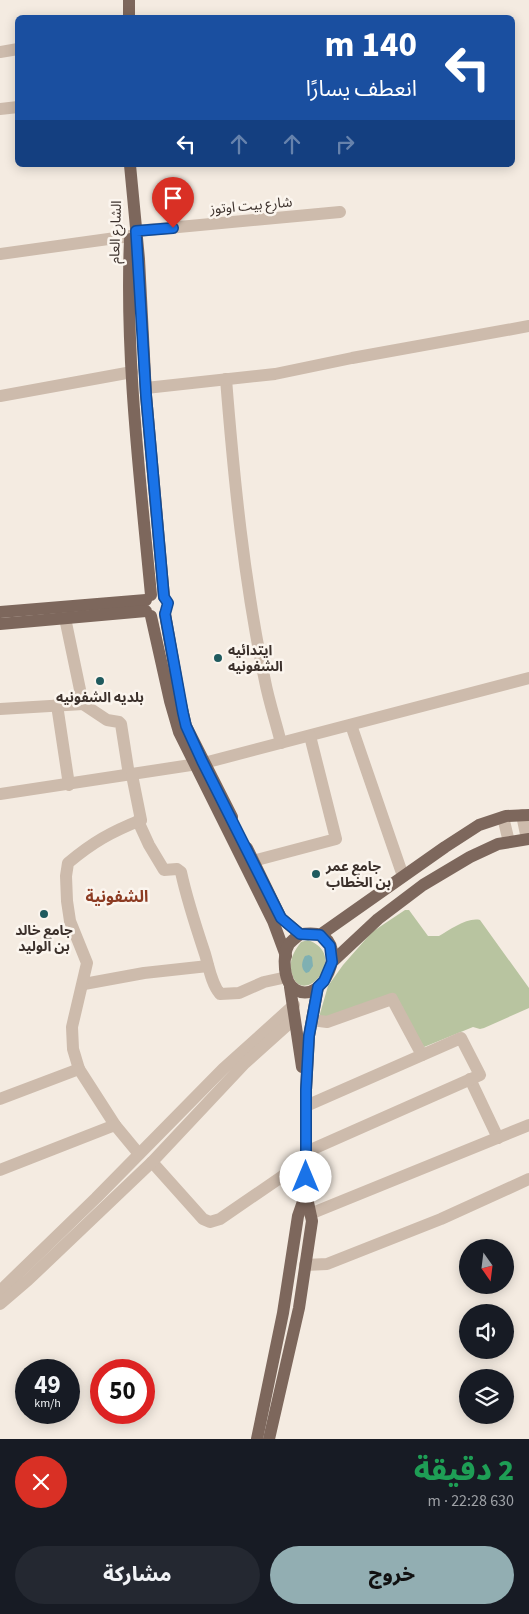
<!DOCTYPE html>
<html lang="ar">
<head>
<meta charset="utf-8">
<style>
	:root { --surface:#171b24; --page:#242831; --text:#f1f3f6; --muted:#9ea1a6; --accent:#92aeb2 }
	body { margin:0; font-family:"Source Sans 3","Noto Sans Arabic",sans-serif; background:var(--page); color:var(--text); direction:rtl; height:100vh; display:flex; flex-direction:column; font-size:19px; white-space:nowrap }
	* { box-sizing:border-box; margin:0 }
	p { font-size:16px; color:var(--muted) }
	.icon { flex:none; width:28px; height:28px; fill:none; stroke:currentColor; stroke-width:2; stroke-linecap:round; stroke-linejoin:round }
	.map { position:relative; height:1439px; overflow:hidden; direction:ltr }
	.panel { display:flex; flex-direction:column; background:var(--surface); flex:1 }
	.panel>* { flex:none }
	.top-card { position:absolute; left:15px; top:15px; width:500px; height:152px; border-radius:8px; box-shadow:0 2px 12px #0003; direction:rtl; background:#1a4fa0; color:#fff; overflow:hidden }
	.needle { width:32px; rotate:166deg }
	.buttons { position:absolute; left:459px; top:1239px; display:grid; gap:10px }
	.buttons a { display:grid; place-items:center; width:55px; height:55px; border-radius:50%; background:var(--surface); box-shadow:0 2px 12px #0003; font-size:25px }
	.speed { position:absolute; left:15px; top:1359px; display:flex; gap:10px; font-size:25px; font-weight:700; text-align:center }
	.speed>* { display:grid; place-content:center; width:65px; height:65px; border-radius:50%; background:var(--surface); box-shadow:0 2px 12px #0003; line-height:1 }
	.speed small { font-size:12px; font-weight:400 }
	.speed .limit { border:8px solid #d22; background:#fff; color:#111 }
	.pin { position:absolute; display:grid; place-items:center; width:42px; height:42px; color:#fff; margin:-51px -21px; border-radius:50% 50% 50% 0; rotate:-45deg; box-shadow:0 0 5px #0007 }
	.pin .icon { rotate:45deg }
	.me { position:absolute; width:55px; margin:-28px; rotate:0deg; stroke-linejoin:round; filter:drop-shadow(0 0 4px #0008) }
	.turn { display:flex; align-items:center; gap:18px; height:105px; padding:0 15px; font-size:22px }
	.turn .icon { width:65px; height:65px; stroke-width:2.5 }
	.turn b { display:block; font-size:35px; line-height:42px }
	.lanes { display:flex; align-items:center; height:48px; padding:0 15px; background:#0003; justify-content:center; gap:25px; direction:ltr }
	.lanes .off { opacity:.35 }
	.round { display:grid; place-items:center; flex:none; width:52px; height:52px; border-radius:26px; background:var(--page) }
	.headline { display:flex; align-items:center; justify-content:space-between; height:85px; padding:0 15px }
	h1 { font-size:30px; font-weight:800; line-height:38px; color:#1e9e55 }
	.primary-button { display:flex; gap:10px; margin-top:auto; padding:10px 15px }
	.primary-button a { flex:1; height:58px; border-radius:30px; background:var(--accent); color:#111; font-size:20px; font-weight:800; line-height:58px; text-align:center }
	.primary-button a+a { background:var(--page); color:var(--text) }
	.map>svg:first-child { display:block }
	.green { fill:#b8c4a0 }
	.water { fill:#7fb0b2 }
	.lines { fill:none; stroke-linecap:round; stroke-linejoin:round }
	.minor { stroke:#cdbbac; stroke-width:12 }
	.major { stroke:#7d675c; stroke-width:12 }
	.route-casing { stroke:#114b97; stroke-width:12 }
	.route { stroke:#1a73e8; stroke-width:9 }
	.poi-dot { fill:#1f5a5e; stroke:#fbf5ee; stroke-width:2 }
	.labels { text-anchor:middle; stroke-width:5; stroke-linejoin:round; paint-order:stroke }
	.street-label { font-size:14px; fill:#3b302b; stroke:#fbf5ee }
	.poi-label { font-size:14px; font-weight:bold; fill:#3b302b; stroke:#fbf5ee; text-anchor:start }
	.quarter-label { font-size:16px; font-weight:bold; fill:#8c3b22; stroke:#fbf5ee }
</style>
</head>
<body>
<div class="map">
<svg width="529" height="1439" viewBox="0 0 529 1439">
	<rect width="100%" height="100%" fill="#f4ebe1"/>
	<g class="green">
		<path d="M405 910H409L428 936H439C450 930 467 917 480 920L529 988V1008L484 1028 480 1029 473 1027 424 1047 395 996 324 1019 319 1017 328 986 343 965 372 932Z"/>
		<path d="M308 940C351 956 302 1009 292 974 288 961 294 951 301 942Z"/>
	</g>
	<path class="water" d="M309 955 312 957 313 966 309 972 306 973C300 968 302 961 305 956Z"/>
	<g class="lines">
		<g class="minor">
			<path d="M0 52 18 49"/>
			<path d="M0 109 18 107"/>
			<path d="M136 231 340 212"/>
			<path d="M0 254 130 236"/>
			<path d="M226 379C234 480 244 581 265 681 269 702 276 722 281 743"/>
			<path d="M146 388 275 374 352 358 529 326"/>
			<path d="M0 396 132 372"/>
			<path d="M83 704 107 720 119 722 121 724 129 775"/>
			<path d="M57 705 69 785"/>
			<path d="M0 709 83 704 65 618"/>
			<path d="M351 725 403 876"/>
			<path d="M0 794 204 763 529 678"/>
			<path d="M522 815 527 839"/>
			<path d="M503 817 509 842"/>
			<path d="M138 821 149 845 164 870 177 869 181 872C187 900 196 927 205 954 209 967 211 983 220 994L239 993 264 982 287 977"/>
			<path d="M253 861 336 839 310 736"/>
			<path d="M84 984 144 973 208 966"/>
			<path d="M312 1020 327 1022 392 999 422 1055"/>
			<path d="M79 1069 73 1049 72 1027 87 963 70 921 67 901 66 876 68 863C93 842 111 832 141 820L132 775"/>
			<path d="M470 1079 498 1138"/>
			<path d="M0 1099 79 1069 115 1125"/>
			<path d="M306 1106 461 1038 480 1075 306 1152"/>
			<path d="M152 1162 203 1219 210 1222 220 1219 306 1160"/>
			<path d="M0 1170 115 1125 139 1154"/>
			<path d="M310 1214 529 1125"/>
			<path d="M305 1265 327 1264 441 1219 529 1179"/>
			<path d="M0 1291 96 1198 223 1069 294 1005"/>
			<path d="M0 1304 28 1280 152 1162 245 1063 294 1019"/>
		</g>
		<g class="major">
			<path d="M129 0V18"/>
			<path d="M130 165 139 259 146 395 164 597"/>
			<path d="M130 239C125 357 140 477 151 595"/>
			<path d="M0 612 146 600"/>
			<path d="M165 614 180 700 186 726 232 817"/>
			<path d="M151 616 170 701 179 732 273 921 286 956"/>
			<path d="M0 624 146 611"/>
			<path d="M247 848 281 918 300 934"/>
			<path d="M300 934C306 934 314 932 320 935 348 946 323 1005 296 990 283 983 282 956 289 944 292 940 297 937 300 934Z"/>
			<path d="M320 935 445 847 479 825 506 816 529 815"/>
			<path d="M332 962 378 919 423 885 470 857 498 844 529 839"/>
			<path d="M290 987 302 1067"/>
			<path d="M257 1439 283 1313 298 1216 306 1193"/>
			<path d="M269 1439 299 1308 312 1221 306 1193V1090L309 1036 318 987"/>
		</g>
	</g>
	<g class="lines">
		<defs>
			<path id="route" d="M173 228 136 231 146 395 164 597 168 603 165 614 183 713 186 726 202 761 281 918 300 934 320 935 330 946 332 962 324 981 318 987 309 1036 306 1090V1177"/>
		</defs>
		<use href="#route" class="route-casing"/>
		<use href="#route" class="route"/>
	</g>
	<g class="poi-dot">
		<circle cx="218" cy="658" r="5"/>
		<circle cx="100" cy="681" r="5"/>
		<circle cx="316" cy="874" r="5"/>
		<circle cx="44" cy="914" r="5"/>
	</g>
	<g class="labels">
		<g class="street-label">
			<text transform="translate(251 205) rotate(-5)" y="5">شارع بيت اوتوز</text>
			<text transform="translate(115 232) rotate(-88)" y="5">الشارع العام</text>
		</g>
		<g class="poi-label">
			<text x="228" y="655">ايتدائيه<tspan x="228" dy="16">الشفونيه</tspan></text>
			<text x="100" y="702" text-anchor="middle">بلديه الشفونيه</text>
			<text x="326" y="871">جامع عمر<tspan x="326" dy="16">بن الخطاب</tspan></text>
			<text x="44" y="935" text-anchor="middle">جامع خالد<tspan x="44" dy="16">بن الوليد</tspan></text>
		</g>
		<g class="quarter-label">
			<text x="117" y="902">الشفونية</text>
		</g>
	</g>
</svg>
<div class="buttons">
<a><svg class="needle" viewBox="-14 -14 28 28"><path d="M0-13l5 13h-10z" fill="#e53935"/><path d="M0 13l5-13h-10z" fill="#9ea1a6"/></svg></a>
<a><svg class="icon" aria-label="sound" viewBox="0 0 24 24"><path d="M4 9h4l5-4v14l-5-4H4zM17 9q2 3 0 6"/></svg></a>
<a><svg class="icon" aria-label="layers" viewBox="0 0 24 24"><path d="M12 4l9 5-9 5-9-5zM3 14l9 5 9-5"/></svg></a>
</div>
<div class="speed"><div>49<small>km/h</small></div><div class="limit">50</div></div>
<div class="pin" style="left:173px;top:228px;background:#d93025"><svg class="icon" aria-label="arrive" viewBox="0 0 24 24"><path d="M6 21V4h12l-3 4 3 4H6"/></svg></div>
<svg class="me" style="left:306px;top:1177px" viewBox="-20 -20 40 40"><circle r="19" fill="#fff"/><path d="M0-13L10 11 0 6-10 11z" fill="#1a73e8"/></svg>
<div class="top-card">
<div class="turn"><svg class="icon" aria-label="left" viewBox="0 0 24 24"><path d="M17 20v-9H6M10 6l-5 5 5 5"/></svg><div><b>140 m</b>انعطف يسارًا</div></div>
<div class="lanes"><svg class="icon" aria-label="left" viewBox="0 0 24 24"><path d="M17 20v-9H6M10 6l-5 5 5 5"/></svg><svg class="icon off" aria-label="ahead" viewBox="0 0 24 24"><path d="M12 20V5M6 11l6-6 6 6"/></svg><svg class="icon off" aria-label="ahead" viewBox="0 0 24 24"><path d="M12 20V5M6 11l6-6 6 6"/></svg><svg class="icon off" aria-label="right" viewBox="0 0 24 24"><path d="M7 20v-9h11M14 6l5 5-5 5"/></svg></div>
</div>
</div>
<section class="panel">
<div class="headline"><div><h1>2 دقيقة</h1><p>630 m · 22:28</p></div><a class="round" style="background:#d93025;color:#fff"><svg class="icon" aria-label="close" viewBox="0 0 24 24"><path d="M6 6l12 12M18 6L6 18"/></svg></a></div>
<div class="primary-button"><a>خروج</a><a>مشاركة</a></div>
</section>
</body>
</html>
